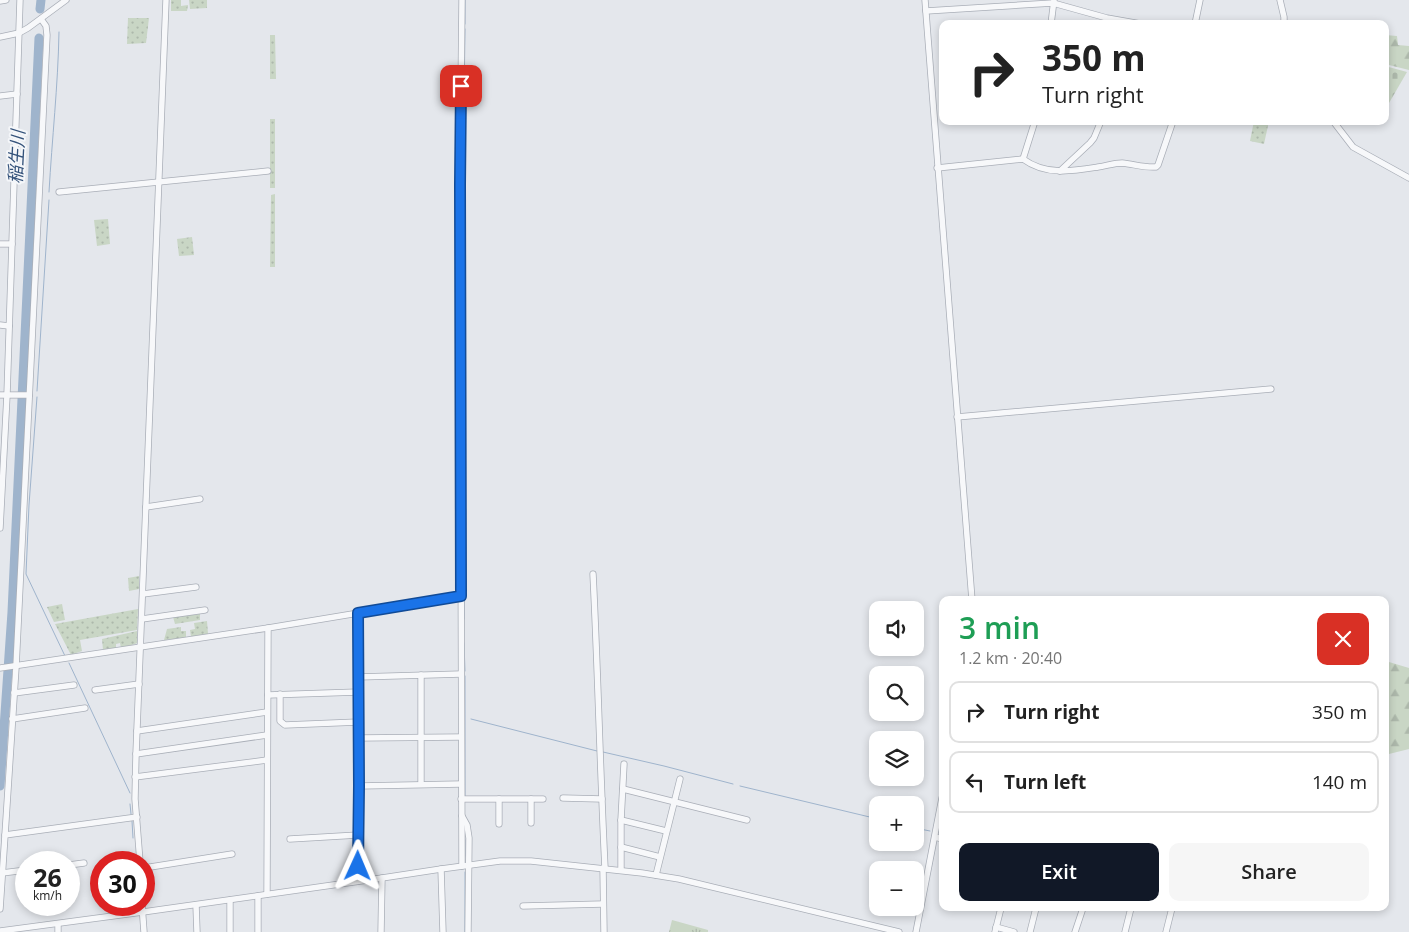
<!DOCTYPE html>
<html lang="en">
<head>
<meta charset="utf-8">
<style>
	:root { --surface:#fff; --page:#f6f6f6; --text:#222; --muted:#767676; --line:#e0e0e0; --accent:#111827 }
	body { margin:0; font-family:"Open Sans","Noto Sans JP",sans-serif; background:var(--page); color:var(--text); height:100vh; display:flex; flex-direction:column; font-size:19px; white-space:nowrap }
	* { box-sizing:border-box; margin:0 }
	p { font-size:16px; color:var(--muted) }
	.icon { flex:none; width:28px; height:28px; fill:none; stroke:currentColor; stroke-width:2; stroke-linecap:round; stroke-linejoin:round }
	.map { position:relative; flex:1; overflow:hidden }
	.details { position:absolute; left:939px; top:596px; width:450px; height:315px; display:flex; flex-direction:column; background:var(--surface); border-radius:10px; box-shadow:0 2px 8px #0003 }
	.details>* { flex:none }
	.banner { position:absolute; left:939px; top:20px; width:450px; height:105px; border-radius:10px; box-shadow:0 2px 8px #0003; background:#fff; color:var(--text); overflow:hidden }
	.fabs { position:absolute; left:869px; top:601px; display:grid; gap:10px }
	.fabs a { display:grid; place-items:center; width:55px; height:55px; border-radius:10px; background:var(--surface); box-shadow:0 2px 8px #0003; font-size:25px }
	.speed { position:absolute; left:15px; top:851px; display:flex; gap:10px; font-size:25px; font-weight:700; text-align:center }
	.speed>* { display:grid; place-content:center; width:65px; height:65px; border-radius:50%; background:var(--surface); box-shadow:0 2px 8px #0003; line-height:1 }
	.speed small { font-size:12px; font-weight:400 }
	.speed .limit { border:8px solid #d22; background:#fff; color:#111 }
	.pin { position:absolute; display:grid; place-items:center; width:42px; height:42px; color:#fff; margin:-21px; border-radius:10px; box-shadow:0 2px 8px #0006 }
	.me { position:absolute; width:55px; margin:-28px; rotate:1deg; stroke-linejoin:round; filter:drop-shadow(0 0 4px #0008) }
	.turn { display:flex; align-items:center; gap:18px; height:105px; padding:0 20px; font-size:22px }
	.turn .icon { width:65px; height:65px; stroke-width:2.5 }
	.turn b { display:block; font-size:35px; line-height:42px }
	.round { display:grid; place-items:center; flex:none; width:52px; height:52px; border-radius:10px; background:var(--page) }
	.summary { display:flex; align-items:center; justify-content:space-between; height:85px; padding:0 20px }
	h1 { font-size:30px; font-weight:600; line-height:38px; color:#1e9e55 }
	.cta { display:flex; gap:10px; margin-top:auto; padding:10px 20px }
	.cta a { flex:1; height:58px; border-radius:10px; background:var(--accent); color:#fff; font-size:20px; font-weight:600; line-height:58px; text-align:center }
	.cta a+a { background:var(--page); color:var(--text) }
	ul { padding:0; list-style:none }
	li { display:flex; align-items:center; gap:15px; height:62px; margin:0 10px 8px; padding:0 10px; border:2px solid var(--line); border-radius:10px }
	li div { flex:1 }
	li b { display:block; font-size:19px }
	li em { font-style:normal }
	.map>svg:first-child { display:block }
	.grass { fill:url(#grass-tufts) }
	.forest { fill:url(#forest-firs) }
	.cemetery { fill:url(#cemetery-stones) }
	.garden { fill:url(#garden-dots) }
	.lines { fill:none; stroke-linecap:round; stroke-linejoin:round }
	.stream { stroke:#9fb4cc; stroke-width:1 }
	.river { stroke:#9fb4cc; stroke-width:9 }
	.minor-casing { stroke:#a9aeb7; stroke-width:7 }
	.minor { stroke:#f7f8fa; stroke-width:5.5 }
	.route-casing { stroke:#114b97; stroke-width:12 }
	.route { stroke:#1a73e8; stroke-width:9 }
	.labels { text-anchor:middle; stroke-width:4; stroke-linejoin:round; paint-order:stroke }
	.water-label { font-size:18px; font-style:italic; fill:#34527a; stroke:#f4f6f9 }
</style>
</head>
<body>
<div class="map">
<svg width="1409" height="932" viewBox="0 0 1409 932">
	<defs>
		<pattern id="grass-tufts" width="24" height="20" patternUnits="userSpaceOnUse" patternTransform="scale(1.25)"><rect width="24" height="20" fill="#c9d6c5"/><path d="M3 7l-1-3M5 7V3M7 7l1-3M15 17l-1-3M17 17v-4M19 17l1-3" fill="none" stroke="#adb8ab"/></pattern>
		<pattern id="forest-firs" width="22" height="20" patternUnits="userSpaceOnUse" patternTransform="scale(1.25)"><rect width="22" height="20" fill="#c9d6c5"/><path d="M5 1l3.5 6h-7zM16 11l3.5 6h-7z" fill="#adb8ab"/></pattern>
		<pattern id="cemetery-stones" width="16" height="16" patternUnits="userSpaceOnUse" patternTransform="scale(1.25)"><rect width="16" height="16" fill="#c9d6c5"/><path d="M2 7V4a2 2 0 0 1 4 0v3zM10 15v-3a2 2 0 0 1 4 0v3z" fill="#adb8ab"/></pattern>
		<pattern id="garden-dots" width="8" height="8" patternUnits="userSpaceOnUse" patternTransform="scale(1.25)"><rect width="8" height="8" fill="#c9d6c5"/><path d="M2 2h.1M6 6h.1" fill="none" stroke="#adb8ab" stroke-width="1.8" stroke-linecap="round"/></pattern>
	</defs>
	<rect width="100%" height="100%" fill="#e4e7ec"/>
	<path class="grass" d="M672 920 708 930V932H669Z"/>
	<g class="forest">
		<path d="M1385 35 1397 36 1398 45 1409 46V70L1385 64Z"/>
		<path d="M1389 662 1409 668V749L1385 755V663Z"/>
	</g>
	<path class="cemetery" d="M1385 66 1407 72 1389 103 1385 101Z"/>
	<g class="garden">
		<path d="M171 0H181V6L188 5 187 11H171Z"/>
		<path d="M189 0H207V8L190 9Z"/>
		<path d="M128 18H149L146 43 127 44Z"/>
		<path d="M270 35H275L276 79H270Z"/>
		<rect x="270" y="119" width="5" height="69"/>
		<path d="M1254 121H1269L1264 144 1250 141Z"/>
		<path d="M275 194V267H270L271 195Z"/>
		<path d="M108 219 110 244 97 246 94 220Z"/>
		<path d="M192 237 194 255 179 256 177 239Z"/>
		<path d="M139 576V589L129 591 128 578Z"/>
		<path d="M62 604 65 620 54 622 47 607Z"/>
		<path d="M138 609 137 630 80 640 82 651 71 655 55 624Z"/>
		<path d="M200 614V620L175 624 173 617Z"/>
		<path d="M207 621 208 634 191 637 190 630 195 629 194 623Z"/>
		<path d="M181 627V631H186V638L164 640 167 629Z"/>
		<path d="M137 631V643L135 644 121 648 120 643 116 644V648L103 650 102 639Z"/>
	</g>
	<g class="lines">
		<g class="stream">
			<path d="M465 24V0"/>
			<path d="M464 104 465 29"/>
			<path d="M464 109V182"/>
			<path d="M49 192C52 139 58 86 59 32"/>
			<path d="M464 261V187"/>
			<path d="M464 318V266"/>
			<path d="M464 324V450"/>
			<path d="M37 391 49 200"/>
			<path d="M37 397 29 505 26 574 65 656"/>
			<path d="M464 455V592"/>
			<path d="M464 619V599"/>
			<path d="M464 643 465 671"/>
			<path d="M69 663 130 793"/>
			<path d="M465 676V796"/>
			<path d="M471 719 597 751"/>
			<path d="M603 752 664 766 733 784"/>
			<path d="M740 786 878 819"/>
			<path d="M130 804 131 814"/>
			<path d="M132 821 133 838"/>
			<path d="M915 828 930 831"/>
			<path d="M465 856V840"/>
			<path d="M465 872V932"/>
		</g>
		<g class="river">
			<path d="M40 9 41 0"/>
			<path d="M0 786 12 612 39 38"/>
		</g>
		<defs>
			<g id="minor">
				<path d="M462 0 460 184 462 866"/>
				<path d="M925 0 972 600"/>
				<path d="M1280 0 1284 17V24"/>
				<path d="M0 1 6 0"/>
				<path d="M926 11 1053 3 1107 18 1141 24"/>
				<path d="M1051 24 1054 0"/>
				<path d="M1195 24 1200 0"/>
				<path d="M0 37 19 33 28 28 66 0"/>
				<path d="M0 96 17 94"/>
				<path d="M1333 121 1353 147 1409 178"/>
				<path d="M1023 159 1035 121"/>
				<path d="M937 168 1023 159C1046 176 1073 171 1098 167 1106 166 1114 163 1122 163 1133 164 1145 168 1156 167L1158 165 1173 121"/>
				<path d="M1060 171 1090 143 1094 138 1101 121"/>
				<path d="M59 192 268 171"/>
				<path d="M0 244H12"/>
				<path d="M0 325 9 326"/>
				<path d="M0 395H29"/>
				<path d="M957 417 1271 389"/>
				<path d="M146 507 200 499"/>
				<path d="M0 528 7 395 20 0"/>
				<path d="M593 574C598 672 600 770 605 868"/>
				<path d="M143 594 196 587"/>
				<path d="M358 613 359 786 358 881"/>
				<path d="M142 619 205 610"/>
				<path d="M0 668 268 628 461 596"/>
				<path d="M421 675V784"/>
				<path d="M358 677 461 674"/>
				<path d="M95 690 139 684"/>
				<path d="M14 693 74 685"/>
				<path d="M280 694V721L285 725 358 722"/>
				<path d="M268 695 358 692"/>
				<path d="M12 719 85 708"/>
				<path d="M137 731 267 712"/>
				<path d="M358 738 461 737"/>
				<path d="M136 754 267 735"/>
				<path d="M135 777 267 760"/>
				<path d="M359 786 461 784"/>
				<path d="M623 789 747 820"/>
				<path d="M563 798 602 799"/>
				<path d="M461 799H543"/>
				<path d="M462 816 467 825 469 838 468 932"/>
				<path d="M621 820 666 831"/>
				<path d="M531 823V799"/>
				<path d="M499 824V799"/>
				<path d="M5 835 16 667 47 35 46 26 41 19"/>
				<path d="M935 837 942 839"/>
				<path d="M290 839 358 835"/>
				<path d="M621 847 660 857"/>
				<path d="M140 862 135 799 136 754 166 0"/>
				<path d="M69 865 84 863"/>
				<path d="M144 868 232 854"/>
				<path d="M603 868 604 932"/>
				<path d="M441 869 443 932"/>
				<path d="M621 870V820L624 764"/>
				<path d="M2 873 26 870"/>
				<path d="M656 875 680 779"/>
				<path d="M267 894 268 628"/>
				<path d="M258 896V932"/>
				<path d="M230 900V932"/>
				<path d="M142 905 144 932"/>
				<path d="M196 905 197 932"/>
				<path d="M523 906 603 904"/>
				<path d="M0 909 5 835 137 817"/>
				<path d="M996 927 1014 932"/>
				<path d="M0 931 143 912 382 878 441 869 500 861H531L642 873 679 879 899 932"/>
				<path d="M58 932V924"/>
				<path d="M381 932 382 878"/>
				<path d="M916 932 942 798"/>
				<path d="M995 932 1001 908"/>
				<path d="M1030 932 1036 908"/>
				<path d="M1075 932 1083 908"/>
				<path d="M1125 932 1131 908"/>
				<path d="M1166 932 1172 908"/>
			</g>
		</defs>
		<use href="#minor" class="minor-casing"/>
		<use href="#minor" class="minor"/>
	</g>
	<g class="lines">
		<defs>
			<path id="route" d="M358 866 359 786 358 613 461 596 460 184 461 86"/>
		</defs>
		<use href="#route" class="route-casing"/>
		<use href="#route" class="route"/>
	</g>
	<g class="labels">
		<g class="water-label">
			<text transform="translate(17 157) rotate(-87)" y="6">稲生川</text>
		</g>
	</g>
</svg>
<div class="fabs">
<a><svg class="icon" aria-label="sound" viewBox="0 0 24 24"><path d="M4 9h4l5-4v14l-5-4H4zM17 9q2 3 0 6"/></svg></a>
<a><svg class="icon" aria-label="search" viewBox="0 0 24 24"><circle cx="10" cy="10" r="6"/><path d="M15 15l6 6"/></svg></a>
<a><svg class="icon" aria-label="layers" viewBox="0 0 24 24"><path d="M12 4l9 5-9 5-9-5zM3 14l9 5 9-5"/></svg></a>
<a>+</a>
<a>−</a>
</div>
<div class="speed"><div>26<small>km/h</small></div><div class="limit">30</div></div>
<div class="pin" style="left:461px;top:86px;background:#d93025"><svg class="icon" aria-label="arrive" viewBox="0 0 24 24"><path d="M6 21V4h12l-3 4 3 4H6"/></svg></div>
<svg class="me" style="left:358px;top:866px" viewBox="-20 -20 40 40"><path d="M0-17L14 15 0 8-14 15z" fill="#1a73e8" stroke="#fff" stroke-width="4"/></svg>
<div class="banner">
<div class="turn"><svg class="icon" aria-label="right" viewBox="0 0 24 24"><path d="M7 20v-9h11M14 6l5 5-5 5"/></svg><div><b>350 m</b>Turn right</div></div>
</div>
<section class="details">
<div class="summary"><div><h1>3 min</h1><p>1.2 km · 20:40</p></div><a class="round" style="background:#d93025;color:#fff"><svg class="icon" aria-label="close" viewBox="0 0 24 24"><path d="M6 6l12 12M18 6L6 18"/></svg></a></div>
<ul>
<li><svg class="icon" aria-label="right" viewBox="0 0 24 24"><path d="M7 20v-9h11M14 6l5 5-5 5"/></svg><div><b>Turn right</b></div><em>350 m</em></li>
<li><svg class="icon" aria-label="left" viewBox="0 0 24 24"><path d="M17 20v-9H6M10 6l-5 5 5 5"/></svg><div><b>Turn left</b></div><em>140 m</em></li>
</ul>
<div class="cta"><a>Exit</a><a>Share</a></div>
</section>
</div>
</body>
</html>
